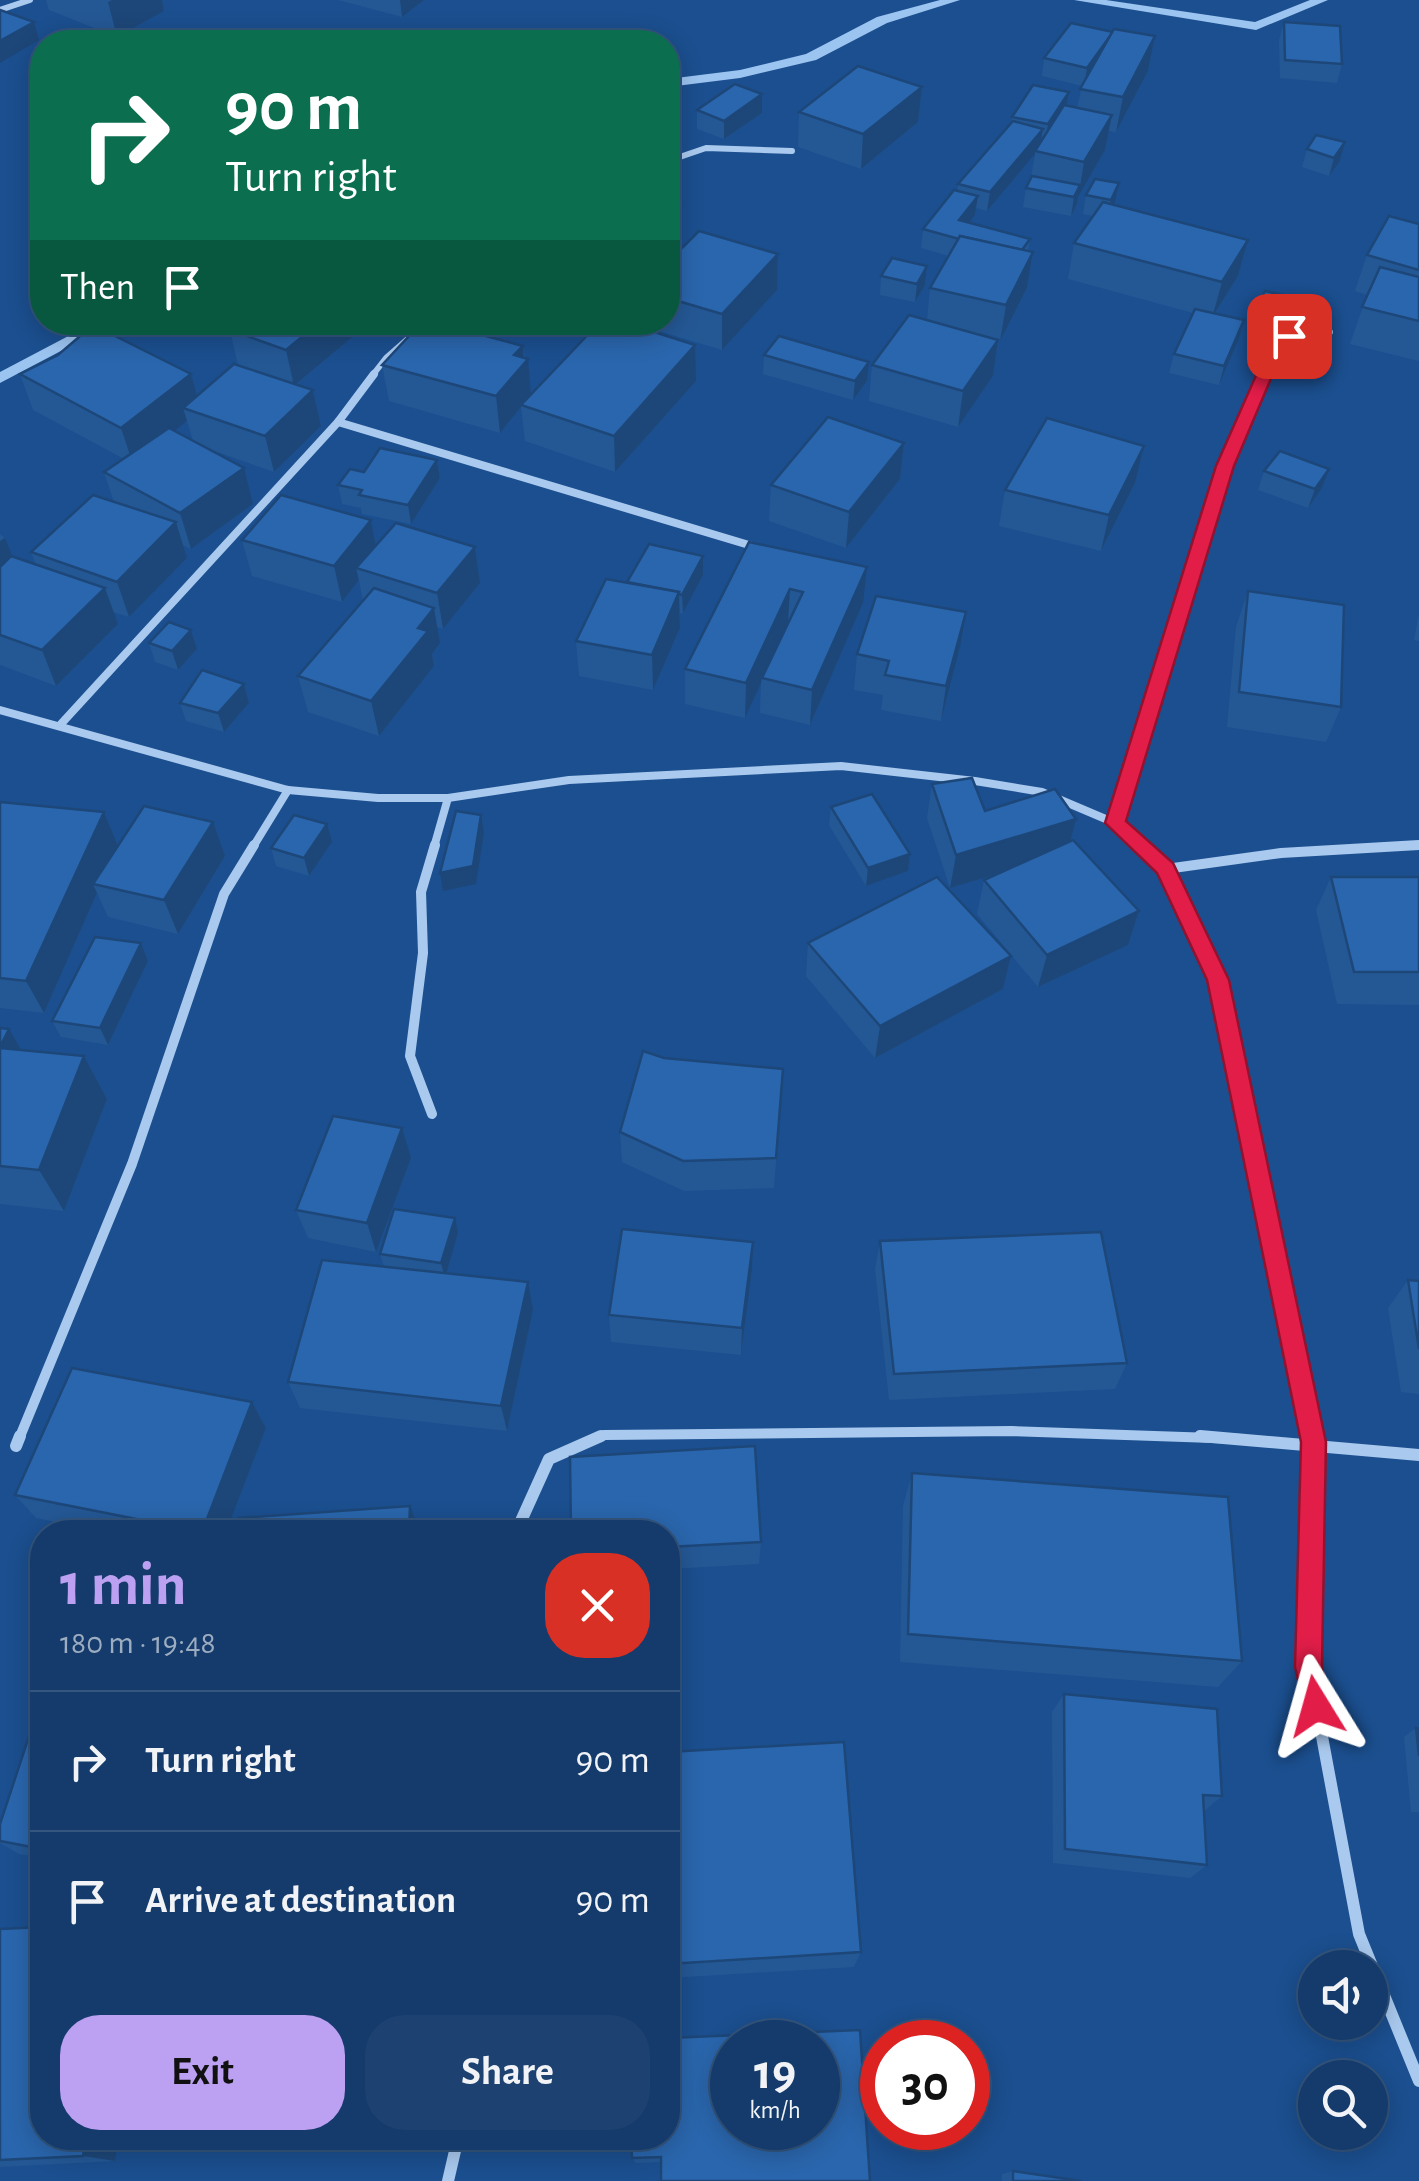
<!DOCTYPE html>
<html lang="en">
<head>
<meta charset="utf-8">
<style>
	:root { --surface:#143b6b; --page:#1d4271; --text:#f1f3f6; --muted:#9dadc1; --line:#33557e; --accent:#bca0f2 }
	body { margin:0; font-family:"Alegreya Sans",sans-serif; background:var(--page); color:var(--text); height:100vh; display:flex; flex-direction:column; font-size:38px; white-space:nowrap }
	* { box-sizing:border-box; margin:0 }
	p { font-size:32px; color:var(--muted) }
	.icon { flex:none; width:55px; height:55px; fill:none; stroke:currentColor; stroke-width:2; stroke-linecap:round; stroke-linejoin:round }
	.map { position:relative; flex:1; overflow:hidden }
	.drawer { position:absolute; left:30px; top:1520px; width:650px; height:630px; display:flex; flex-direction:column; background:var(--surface); border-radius:40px; box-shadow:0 5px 25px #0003,0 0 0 2px var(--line) }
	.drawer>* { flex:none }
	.banner { position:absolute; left:30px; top:30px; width:650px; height:305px; border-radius:40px; box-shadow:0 5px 25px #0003,0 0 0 2px var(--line); background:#0b6e4f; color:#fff; overflow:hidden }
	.controls { position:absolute; left:1298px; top:1950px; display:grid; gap:20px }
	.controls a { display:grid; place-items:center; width:90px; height:90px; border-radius:50%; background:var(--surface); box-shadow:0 5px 25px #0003,0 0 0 2px var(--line); font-size:50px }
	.speed { position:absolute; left:710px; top:2020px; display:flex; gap:20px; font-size:50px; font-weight:700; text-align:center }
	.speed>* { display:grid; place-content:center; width:130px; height:130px; border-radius:50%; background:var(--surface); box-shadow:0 5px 25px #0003,0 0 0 2px var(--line); line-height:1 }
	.speed small { font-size:25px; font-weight:400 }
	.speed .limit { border:15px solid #d22; background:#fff; color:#111 }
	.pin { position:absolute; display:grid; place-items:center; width:85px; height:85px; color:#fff; margin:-42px; border-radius:20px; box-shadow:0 5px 15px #0006 }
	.me { position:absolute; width:110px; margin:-55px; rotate:352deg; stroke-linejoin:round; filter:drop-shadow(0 0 8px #0008) }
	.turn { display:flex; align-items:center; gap:35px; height:210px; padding:0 30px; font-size:45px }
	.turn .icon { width:130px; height:130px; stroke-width:2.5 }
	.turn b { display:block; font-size:70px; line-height:85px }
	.then { display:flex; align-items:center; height:95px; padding:0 30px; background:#0003; gap:20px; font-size:38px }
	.round { display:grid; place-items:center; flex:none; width:105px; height:105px; border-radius:40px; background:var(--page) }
	.headline { display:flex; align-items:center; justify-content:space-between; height:170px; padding:0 30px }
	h1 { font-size:60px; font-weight:700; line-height:75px; color:var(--accent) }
	.button { display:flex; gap:20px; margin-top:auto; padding:20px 30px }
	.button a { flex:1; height:115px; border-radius:40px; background:var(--accent); color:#111; font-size:40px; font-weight:700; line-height:115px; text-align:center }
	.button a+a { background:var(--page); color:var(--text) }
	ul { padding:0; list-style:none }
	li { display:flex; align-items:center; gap:30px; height:140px; padding:0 30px; border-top:2px solid var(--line) }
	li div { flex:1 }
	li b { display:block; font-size:38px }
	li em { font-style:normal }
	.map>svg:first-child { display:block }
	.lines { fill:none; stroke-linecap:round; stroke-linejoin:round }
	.stream { fill:#9cc4f0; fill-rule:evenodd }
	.minor-far3 { stroke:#a9c9ee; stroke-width:6 }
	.minor-far2 { stroke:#a9c9ee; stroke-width:8 }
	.minor-far1 { stroke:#a9c9ee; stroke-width:10 }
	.minor { stroke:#a9c9ee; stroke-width:12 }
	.wall { fill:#245895; fill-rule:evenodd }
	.shaded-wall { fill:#1d4779 }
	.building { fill:#2a66ad; stroke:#1d4779; stroke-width:2.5; fill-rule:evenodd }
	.route { fill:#e11d48; stroke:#92132f; stroke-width:2.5 }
</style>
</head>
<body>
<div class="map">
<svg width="1419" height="2181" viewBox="0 0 1419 2181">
	<rect width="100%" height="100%" fill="#1b4f8f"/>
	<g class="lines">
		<g class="stream">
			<path d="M940 0H960L887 23 816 60 740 78 668 87V79L740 70 806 54 877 17Z"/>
			<path d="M1074 0H1106L1255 22 1310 0H1328L1256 30Z"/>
			<path d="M95 322H116L0 383V372Z"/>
		</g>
		<g class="minor-far3">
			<path d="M0 10 30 0"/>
			<path d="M668 161 706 148 792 151"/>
			<path d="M372 376 386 358 427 322"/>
			<path d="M1264 376C1282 335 1286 336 1330 332"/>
		</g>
		<g class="minor-far2">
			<path d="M338 422 759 548"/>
			<path d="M0 710 288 790 378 798H448L569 780 841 766 975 781 1042 792 1115 823 1142 847"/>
			<path d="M61 724 338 422 374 374"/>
			<path d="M1115 823 1225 466 1265 374"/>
			<path d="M253 847 288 790"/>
			<path d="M434 847 448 798"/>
			<path d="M1381 847 1419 845"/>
		</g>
		<g class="minor-far1">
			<path d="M1139 845 1166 869 1218 980 1312 1439"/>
			<path d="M1166 869 1281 853 1419 845"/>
			<path d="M432 1114 410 1056 423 953 421 892 435 845"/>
			<path d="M19 1439 132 1164 224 894 254 845"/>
			<path d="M595 1439 604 1435 1012 1431 1242 1439"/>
		</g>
		<g class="minor">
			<path d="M1200 1436 1419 1455"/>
			<path d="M1312 1436 1309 1667 1359 1934 1419 2081"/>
			<path d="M16 1446 20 1436"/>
			<path d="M516 1532 549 1459 601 1436"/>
			<path d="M448 2181 458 2138"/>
		</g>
	</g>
	<g class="wall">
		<path d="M46 0H162L164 11 117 37 49 10Z"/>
		<path d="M338 0H424L402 17Z"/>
		<path d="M1284 22 1342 64 1337 83 1280 78 1279 40Z"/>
		<path d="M1113 32 1155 36 1148 71 1116 132 1109 131 1105 150 1078 197 1077 204 1071 216 1023 207 1026 188 1031 177 1035 154 987 211 976 208 975 215 969 223 1030 239 1028 251 1033 252 1027 288 1000 341 998 340 993 376 958 427 869 401 872 365 927 320 930 288 949 256 921 248 923 229 958 191V184L1011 123 1012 117 1069 92 1067 106 1077 108 1082 86 1042 76 1044 58Z"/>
		<path d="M922 87 918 122 861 169 798 147 799 112Z"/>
		<path d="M697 110 762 113 724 139 697 129Z"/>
		<path d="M1345 142 1340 161 1329 176 1302 167 1307 149Z"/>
		<path d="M1119 183 1114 205 1248 240 1238 276 1215 314 1244 320 1239 339 1219 385 1169 373 1174 354 1193 313 1068 279 1074 243 1093 216 1083 214 1086 195Z"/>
		<path d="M1419 224V361L1350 344 1367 295 1355 291 1367 255Z"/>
		<path d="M778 254 777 290 722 350 642 326V322H668V262Z"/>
		<path d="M927 266 925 285 915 302 880 295 881 276Z"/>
		<path d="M1300 299 1295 318 1286 336 1252 327 1257 308Z"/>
		<path d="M235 322H354L356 334 296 385 313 390 321 426 274 472 209 449 253 504 191 549 183 545 187 558 129 617 113 612 118 624 56 686 0 665V534L5 538 13 557 36 565 31 552 114 502 104 472 124 459 33 410 20 374H191L197 396 238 365 230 330 236 325ZM187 421 193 441 174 431Z"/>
		<path d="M523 346 531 394 696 381 615 472 525 441 521 407 500 433 389 401 382 365Z"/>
		<path d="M764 355 867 381 853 400 763 374Z"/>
		<path d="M904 443 900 479 846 548 769 521 771 485Z"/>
		<path d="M1144 446 1135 483 1101 551 999 526 1005 490Z"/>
		<path d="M437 460 440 478 411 524 362 514 361 508 342 504 338 485 364 472Z"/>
		<path d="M1329 469 1322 488 1308 508 1258 490 1264 471Z"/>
		<path d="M371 520 376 545 475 547 480 583 443 629 437 627 440 643 432 654 434 666 379 736 308 712 298 676 363 601 359 580 342 602 252 576 242 540Z"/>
		<path d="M749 542 863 603 810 725 760 713 761 682 745 718 685 704V669Z"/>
		<path d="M703 575 683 613H680V628L653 690 579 676 576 641 627 583Z"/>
		<path d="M1248 591 1341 707 1326 742 1227 727 1236 627Z"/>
		<path d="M1419 614V641L1414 640Z"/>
		<path d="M191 630 197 649 178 670 155 662 149 643Z"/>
		<path d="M960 647 941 721 881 710 883 695 854 690 857 654Z"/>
		<path d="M244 684 249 703 224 732 186 721 180 703Z"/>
		<path d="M932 784 985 811 1070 841 1139 911 1128 945 1038 987 977 914 984 880 994 875 950 888 927 818Z"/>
		<path d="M0 802 104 812 118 846 225 856 178 934 108 917 97 893 44 1013 0 1008Z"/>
		<path d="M831 807 910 854 908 871 866 886 829 825Z"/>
		<path d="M332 842 309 876 276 866 271 848Z"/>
		<path d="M1331 877H1419V1005L1337 1004 1316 910Z"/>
		<path d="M141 943 148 961 108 1045 61 1037 52 1021Z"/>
		<path d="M808 943 1011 956 1003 989 875 1058 806 976Z"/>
		<path d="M0 1028 21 1050 84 1056 107 1099 64 1211 0 1204Z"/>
		<path d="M664 1058 783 1069 774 1188 684 1191 622 1162 620 1132Z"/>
		<path d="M411 1158 376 1252 308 1238 296 1210Z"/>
		<path d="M458 1233 446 1273 533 1310 507 1431 300 1408 288 1382 384 1266 380 1254Z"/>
		<path d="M880 1241 1127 1363 1115 1389 889 1400 875 1269Z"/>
		<path d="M753 1242 752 1270 741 1355 611 1342 609 1315Z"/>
		<path d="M1408 1280 1419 1281V1394L1401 1392 1388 1308Z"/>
		<path d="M252 1402 266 1428 226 1532H106L36 1518 15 1495Z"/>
		<path d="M912 1473 1242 1661 1218 1687 900 1662 903 1506Z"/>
		<path d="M668 1532 761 1542 759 1564 668 1569Z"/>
		<path d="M1064 1694 1222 1796 1204 1811 1207 1865 1190 1878 1053 1863 1052 1712Z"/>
		<path d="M42 1697V1858L19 1854 0 1843Z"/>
		<path d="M1416 1728 1419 1729V1812H1411L1404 1737Z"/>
		<path d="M668 1752 861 1952 854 1967 668 1978Z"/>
		<path d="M0 1929 115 2161 0 2167Z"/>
		<path d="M631 2138 870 2181 661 2162 636 2163 632 2158Z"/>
		<path d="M1013 2171 1081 2181H1002V2174Z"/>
	</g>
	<g class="shaded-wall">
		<path d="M112 0H162L164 11 117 37 108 2Z"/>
		<path d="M400 0H424L402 17Z"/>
		<path d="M34 22 39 40 0 63V41Z"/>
		<path d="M1113 32 1084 86 1087 68Z"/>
		<path d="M1155 36 1148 71 1116 132 1123 97Z"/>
		<path d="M922 87 918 122 861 169 863 134Z"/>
		<path d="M1069 92 1066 111 1045 143 1048 124Z"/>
		<path d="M762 94V113L724 139V121Z"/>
		<path d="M1112 115 1105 150 1078 197 1077 204 1071 216 1074 197 1080 186 1084 162Z"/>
		<path d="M1043 129 1040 147 1035 151V154L987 211 990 192Z"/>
		<path d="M1345 142 1340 161 1329 176 1334 158Z"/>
		<path d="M1119 183 1115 202 1108 219 1111 200Z"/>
		<path d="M978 196 975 215 957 239 959 220Z"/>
		<path d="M681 203V222L668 232V213Z"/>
		<path d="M1248 240 1238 276 1212 318 1222 282Z"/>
		<path d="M1033 252 1027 288 1000 341 1006 305Z"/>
		<path d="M778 254 777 290 722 350V314Z"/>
		<path d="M927 266 925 285 915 302 917 284Z"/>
		<path d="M1300 299 1295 318 1286 336 1291 317Z"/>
		<path d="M1244 320 1239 339 1219 385 1224 366Z"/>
		<path d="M320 322H354L356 334 294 386 286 350Z"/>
		<path d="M998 340 993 376 958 427 963 391Z"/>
		<path d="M695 345 696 381 615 472 614 436Z"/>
		<path d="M523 346 524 363 528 359 531 395 521 405V407L500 433 496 396 514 355Z"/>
		<path d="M869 362 867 381 853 400 855 381Z"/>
		<path d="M191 374 201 410 183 408 187 421 133 464 121 428Z"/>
		<path d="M313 390 321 426 274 472 265 436Z"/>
		<path d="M904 443 900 479 846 548 849 512Z"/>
		<path d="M1144 446 1135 483 1101 551 1109 515Z"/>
		<path d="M437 460 440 478 411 524 408 505Z"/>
		<path d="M244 468 253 504 191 549 180 513Z"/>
		<path d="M1329 469 1322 488 1308 508 1315 489Z"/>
		<path d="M371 520 378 556 356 568 359 580 342 602 334 566Z"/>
		<path d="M176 522 187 558 129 617 117 582Z"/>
		<path d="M5 538 20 574 0 584V541Z"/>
		<path d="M475 547 480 583 443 629 437 593Z"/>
		<path d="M703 556V575L683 613 682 595Z"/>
		<path d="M867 567 863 603 810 725 812 690Z"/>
		<path d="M105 588 118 624 56 686 42 650Z"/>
		<path d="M790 589 788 625 762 678 761 683 745 718 746 683Z"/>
		<path d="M679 592 680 628 653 690 652 655Z"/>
		<path d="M434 608 440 643 432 654 434 666 379 736 371 701 418 628Z"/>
		<path d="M966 612 960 647 941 721 946 686Z"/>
		<path d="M191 630 197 649 178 670 172 651Z"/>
		<path d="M244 684 249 703 224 732 218 713Z"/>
		<path d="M104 812 118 846 93 884 97 893 44 1013 26 981Z"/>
		<path d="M481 815 484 833 476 884 443 891 440 873Z"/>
		<path d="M1076 819 1067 853 950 888 956 855Z"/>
		<path d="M213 822 225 856 178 934 164 900Z"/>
		<path d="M327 824 332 842 309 876 304 858Z"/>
		<path d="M910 854 908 871 866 886 868 868Z"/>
		<path d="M1139 911 1128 945 1038 987 1047 955Z"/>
		<path d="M141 943 148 961 108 1045 100 1028Z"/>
		<path d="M1011 956 1003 989 875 1058 880 1026Z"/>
		<path d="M9 1029 34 1072 0 1048Z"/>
		<path d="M84 1056 107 1099 64 1211 39 1170Z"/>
		<path d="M402 1128 411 1158 376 1252 367 1223Z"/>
		<path d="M455 1218 458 1233 445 1278 441 1263Z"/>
		<path d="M753 1242 752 1270 741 1355 742 1328Z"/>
		<path d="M528 1282 533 1310 507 1431 501 1406Z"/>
		<path d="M252 1402 266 1428 226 1532H202Z"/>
		<path d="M410 1506 419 1529V1532H409Z"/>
		<path d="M86 2138H118L115 2161 83 2156Z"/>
	</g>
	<g class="building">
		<path d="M0 10 34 22 0 41Z"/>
		<path d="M1284 22 1340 26 1342 64 1285 60Z"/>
		<path d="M1071 23 1113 32 1087 68 1044 58Z"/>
		<path d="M1114 29 1155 36 1123 97 1080 89Z"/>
		<path d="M858 66 922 87 863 134 799 112Z"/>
		<path d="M735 84 762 94 724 121 697 110Z"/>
		<path d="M1033 85 1069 92 1048 124 1012 117Z"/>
		<path d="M1064 105 1112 115 1084 162 1035 151Z"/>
		<path d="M1013 121 1043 129 990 192 958 184Z"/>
		<path d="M1316 135 1345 142 1334 158 1307 149Z"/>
		<path d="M1032 176 1080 185 1074 197 1026 188Z"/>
		<path d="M1095 179 1119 183 1111 200 1086 195Z"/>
		<path d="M954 190 978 196 959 220 1030 239 1022 250 960 236 959 239 923 229Z"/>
		<path d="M668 198 681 203 668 213Z"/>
		<path d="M1103 202 1248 240 1222 282 1074 243Z"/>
		<path d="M1389 216 1419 224V270L1367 255Z"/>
		<path d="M699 231 778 254 722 314 668 298V262Z"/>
		<path d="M960 236 1033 252 1006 305 930 288Z"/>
		<path d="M892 258 927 266 917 284 881 276Z"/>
		<path d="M1380 267 1419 277V321L1362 307Z"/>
		<path d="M1265 291 1300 299 1291 317 1257 308Z"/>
		<path d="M1195 309 1244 320 1224 366 1174 354Z"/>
		<path d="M909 315 998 340 963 391 872 365Z"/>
		<path d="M239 322H320L286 350 230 330Z"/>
		<path d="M422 322H433L523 346 514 355 528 359 496 396 382 365Z"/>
		<path d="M600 322H623L695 345 614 436 521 405Z"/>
		<path d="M93 325 191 374 121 428 20 374 58 355Z"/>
		<path d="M779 336 869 362 855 381 764 355Z"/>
		<path d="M234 364 313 390 265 436 183 408Z"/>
		<path d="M828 417 904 443 849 512 771 485Z"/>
		<path d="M1047 418 1144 446 1109 515 1005 490Z"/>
		<path d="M169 428 244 468 180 513 104 472Z"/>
		<path d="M380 448 437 460 408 505 359 495 362 490 338 485 350 469 364 472Z"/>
		<path d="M1280 451 1329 469 1315 489 1264 471Z"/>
		<path d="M93 495 176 522 117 582 31 552Z"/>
		<path d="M281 495 371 520 334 566 242 540Z"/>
		<path d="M396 523 475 547 437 593 356 568Z"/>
		<path d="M749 542 867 567 812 690 762 678 803 592 790 589 746 683 685 669Z"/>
		<path d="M649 544 703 556 682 595 679 594V592L627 582Z"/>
		<path d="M11 556 105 588 42 650 0 635V567Z"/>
		<path d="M606 579 679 592 652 655 576 641Z"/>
		<path d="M374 588 434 608 418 628 428 631 371 701 298 676Z"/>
		<path d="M1248 591 1344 605 1341 707 1239 692Z"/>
		<path d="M876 596 966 612 946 686 885 675 889 661 857 654Z"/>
		<path d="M169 622 191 630 172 651 149 643Z"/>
		<path d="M202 670 244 684 218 713 180 703Z"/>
		<path d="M972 778 985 811 1055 789 1076 819 956 855 932 784Z"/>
		<path d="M872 794 910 854 868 868 831 807Z"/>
		<path d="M0 802 104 812 26 981 0 978Z"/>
		<path d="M144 806 213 822 164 900 93 884Z"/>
		<path d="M456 811 481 815 473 866 440 873Z"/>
		<path d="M294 815 327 824 304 858 271 848Z"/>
		<path d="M1073 840 1139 911 1047 955 984 880Z"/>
		<path d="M937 877 1011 956 880 1026 808 943Z"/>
		<path d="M1331 877H1419V972H1354Z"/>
		<path d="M95 937 141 943 100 1028 52 1021Z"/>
		<path d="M0 1028 9 1029 0 1047Z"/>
		<path d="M0 1048 84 1056 39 1170 0 1166Z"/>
		<path d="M643 1051 664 1058 783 1069 776 1158 683 1161 620 1132Z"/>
		<path d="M333 1116 402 1128 367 1223 296 1210Z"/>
		<path d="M394 1209 455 1218 441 1263 380 1254Z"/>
		<path d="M622 1229 753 1242 742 1328 609 1315Z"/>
		<path d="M1101 1232 1127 1363 894 1374 880 1241Z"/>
		<path d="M322 1260 528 1282 501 1406 288 1382Z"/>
		<path d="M1408 1280 1419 1281V1349Z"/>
		<path d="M72 1368 252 1402 202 1532 15 1495Z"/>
		<path d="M755 1446 761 1542 668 1547V1532H571L570 1457Z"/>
		<path d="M912 1473 1228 1497 1242 1661 908 1634Z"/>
		<path d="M410 1506 409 1532H238L239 1518Z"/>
		<path d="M1064 1694 1217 1709 1222 1796 1203 1795 1207 1865 1065 1849Z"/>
		<path d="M42 1697V1849L0 1841V1824Z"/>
		<path d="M1416 1728 1419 1729V1756Z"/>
		<path d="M844 1742 861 1952 668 1964V1752Z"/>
		<path d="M42 1927V2138H86L83 2156 0 2160V1929Z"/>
		<path d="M860 2030 870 2181H661V2157L632 2158 631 2138H668V2038ZM732 2042H818V2128H732Z"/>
		<path d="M1013 2171 1081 2181H1013Z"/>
	</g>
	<path class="route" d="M1289 331 1297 336 1284 348 1234 466 1126 821 1173 863 1229 980 1326 1442 1322 1667 1330 1706 1326 1715 1316 1720 1306 1715 1295 1667 1301 1442 1207 980 1157 873 1105 823 1216 466 1269 346Z"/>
</svg>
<div class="controls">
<a><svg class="icon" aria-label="sound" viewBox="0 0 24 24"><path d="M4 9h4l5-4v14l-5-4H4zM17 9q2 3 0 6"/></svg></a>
<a><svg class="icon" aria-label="search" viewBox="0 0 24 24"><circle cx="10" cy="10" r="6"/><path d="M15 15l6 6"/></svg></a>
</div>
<div class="speed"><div>19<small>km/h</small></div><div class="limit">30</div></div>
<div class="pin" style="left:1289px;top:336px;background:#d93025"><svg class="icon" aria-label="arrive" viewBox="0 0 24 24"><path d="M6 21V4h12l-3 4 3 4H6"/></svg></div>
<svg class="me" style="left:1316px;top:1706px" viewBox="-20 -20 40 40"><path d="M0-17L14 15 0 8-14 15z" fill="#e11d48" stroke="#fff" stroke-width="4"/></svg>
<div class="banner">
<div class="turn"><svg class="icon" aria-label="right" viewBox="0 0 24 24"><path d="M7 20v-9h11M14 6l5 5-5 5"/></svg><div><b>90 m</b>Turn right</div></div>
<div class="then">Then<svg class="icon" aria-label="arrive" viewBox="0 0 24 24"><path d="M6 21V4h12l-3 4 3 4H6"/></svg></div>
</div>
<section class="drawer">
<div class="headline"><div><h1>1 min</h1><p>180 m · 19:48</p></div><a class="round" style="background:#d93025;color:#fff"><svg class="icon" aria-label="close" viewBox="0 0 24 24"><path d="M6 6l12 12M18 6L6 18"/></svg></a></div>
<ul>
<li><svg class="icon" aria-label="right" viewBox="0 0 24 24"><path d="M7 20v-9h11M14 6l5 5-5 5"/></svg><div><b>Turn right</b></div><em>90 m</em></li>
<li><svg class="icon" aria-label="arrive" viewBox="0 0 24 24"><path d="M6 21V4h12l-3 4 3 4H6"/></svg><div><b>Arrive at destination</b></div><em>90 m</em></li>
</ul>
<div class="button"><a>Exit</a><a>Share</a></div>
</section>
</div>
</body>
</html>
